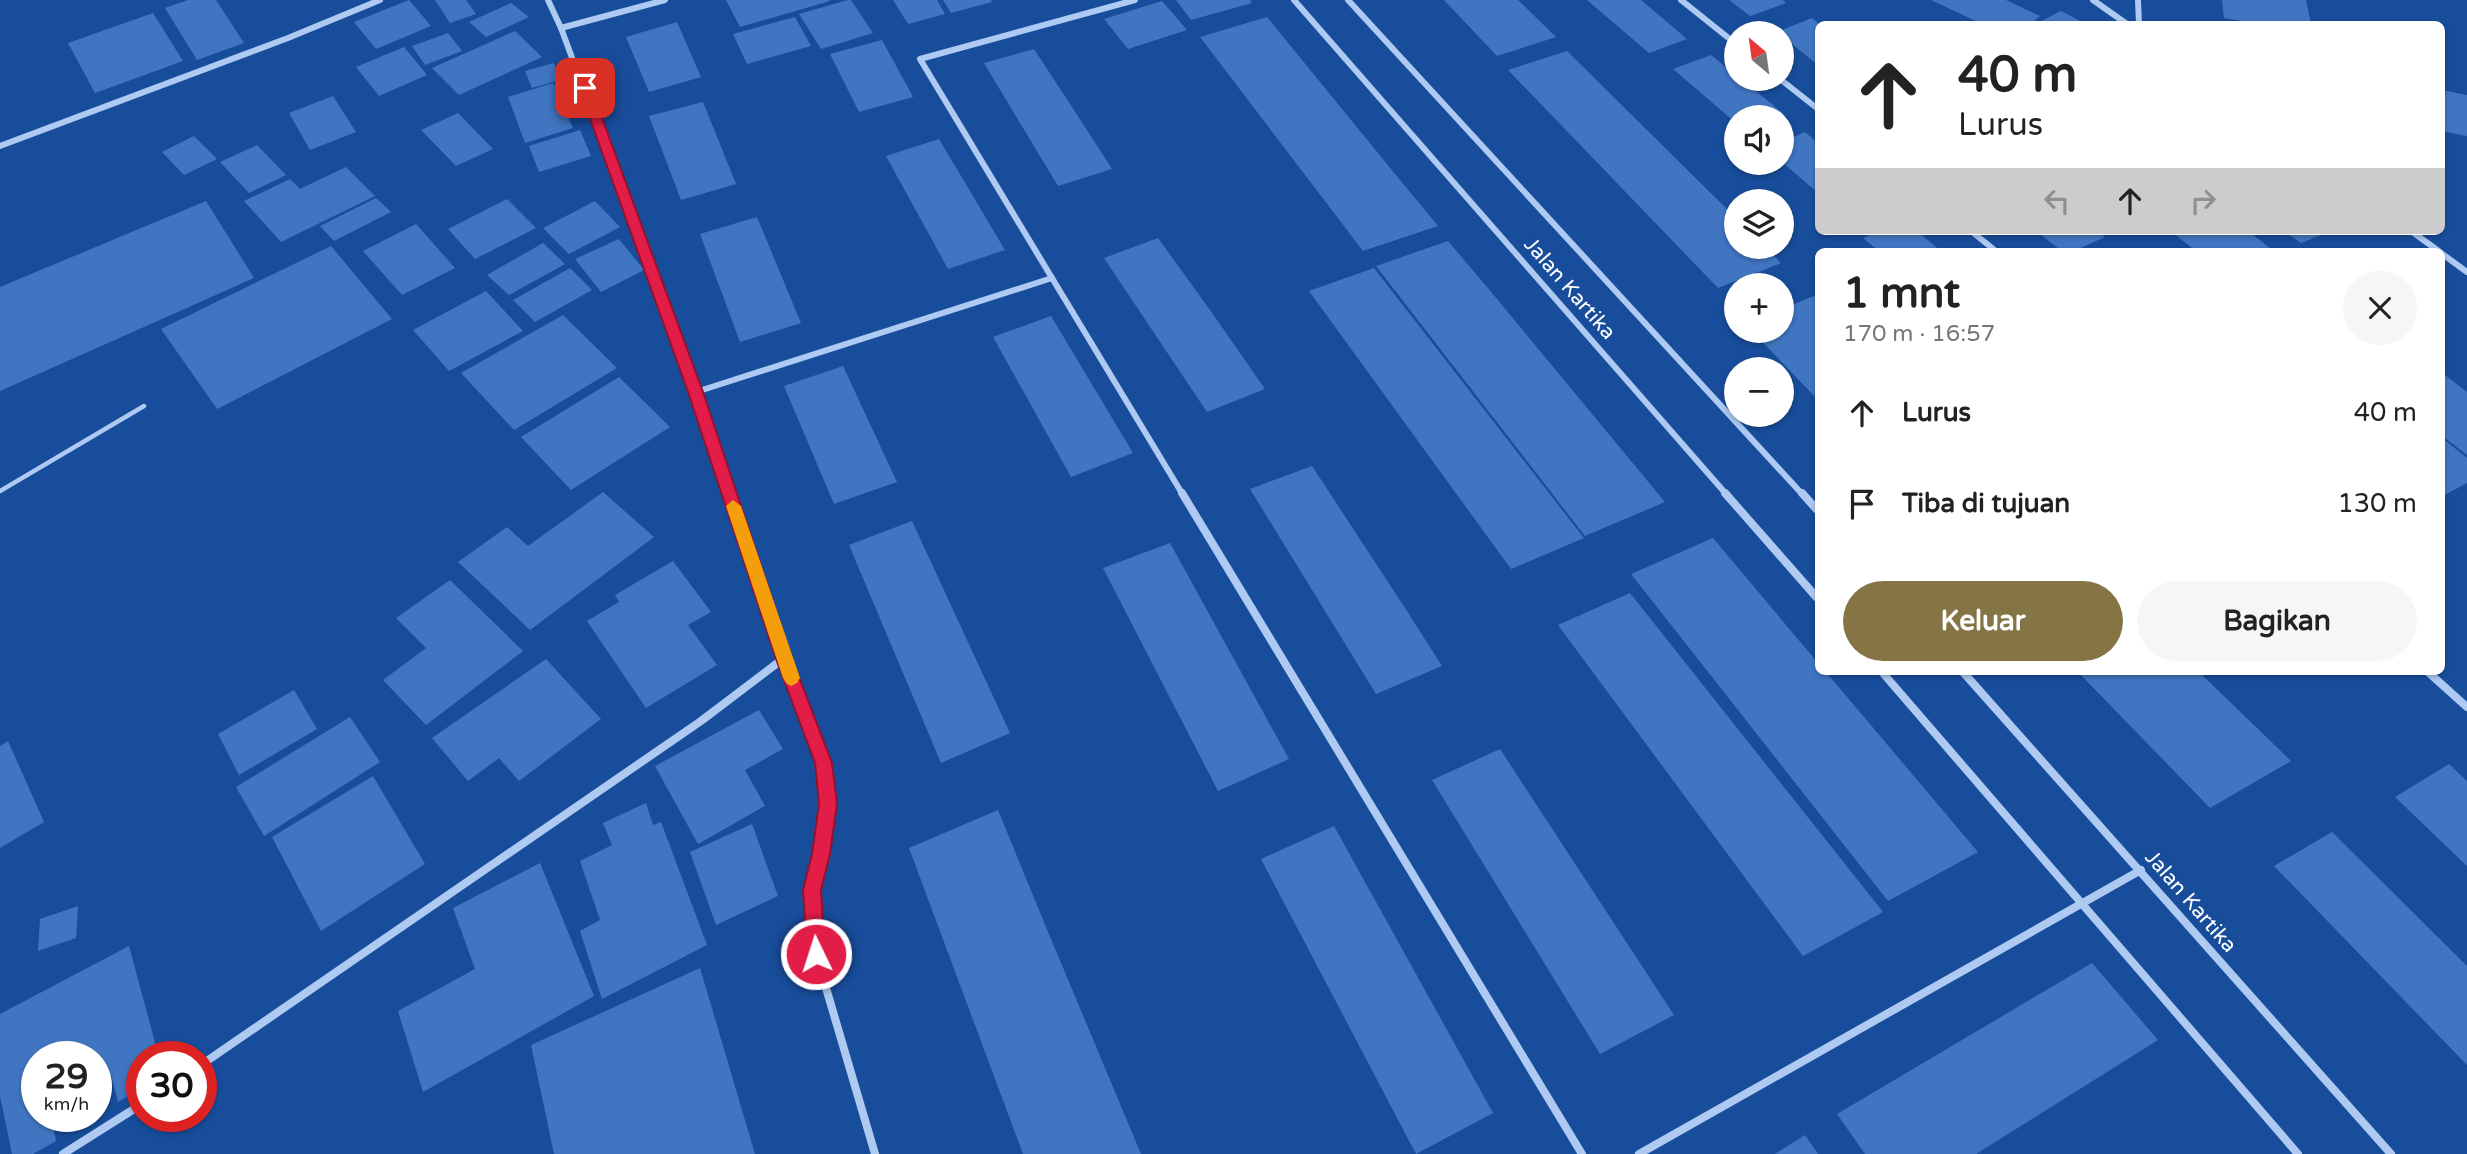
<!DOCTYPE html>
<html lang="id">
<head>
<meta charset="utf-8">
<style>
	:root { --surface:#fff; --page:#f6f6f6; --text:#222; --muted:#767676; --accent:#857545 }
	body { margin:0; font-family:"Varela Round",sans-serif; background:var(--page); color:var(--text); height:100vh; display:flex; flex-direction:column; font-size:26px; white-space:nowrap }
	* { box-sizing:border-box; margin:0 }
	p { font-size:23px; color:var(--muted) }
	.icon { flex:none; width:38px; height:38px; fill:none; stroke:currentColor; stroke-width:2; stroke-linecap:round; stroke-linejoin:round }
	.map { position:relative; flex:1; overflow:hidden }
	.details { position:absolute; left:1815px; top:248px; width:630px; height:427px; display:flex; flex-direction:column; background:var(--surface); border-radius:10px; box-shadow:0 2px 5px #0004 }
	.details>* { flex:none }
	.top-card { position:absolute; left:1815px; top:21px; width:630px; height:214px; border-radius:10px; box-shadow:0 2px 5px #0004; background:#fff; color:var(--text); overflow:hidden }
	.needle { width:46px; rotate:331deg }
	.tools { position:absolute; left:1724px; top:21px; display:grid; gap:14px }
	.tools a { display:grid; place-items:center; width:70px; height:70px; border-radius:50%; background:var(--surface); box-shadow:0 2px 5px #0004; font-size:35px }
	.speed { position:absolute; left:21px; top:1041px; display:flex; gap:14px; font-size:35px; font-weight:700; text-align:center }
	.speed>* { display:grid; place-content:center; width:91px; height:91px; border-radius:50%; background:var(--surface); box-shadow:0 2px 5px #0004; line-height:1 }
	.speed small { font-size:18px; font-weight:400 }
	.speed .limit { border:10px solid #d22; background:#fff; color:#111 }
	.pin { position:absolute; display:grid; place-items:center; width:60px; height:60px; color:#fff; margin:-30px; border-radius:14px; box-shadow:0 4px 10px #0006 }
	.me { position:absolute; width:77px; margin:-38px; rotate:356deg; stroke-linejoin:round; filter:drop-shadow(0 0 5px #0008) }
	.turn { display:flex; align-items:center; gap:24px; height:147px; padding:0 28px; font-size:32px }
	.turn .icon { width:91px; height:91px; stroke-width:2.5 }
	.turn b { display:block; font-size:49px; line-height:60px }
	.lanes { display:flex; align-items:center; height:66px; padding:0 28px; background:#0003; justify-content:center; gap:35px; direction:ltr }
	.lanes .off { opacity:.35 }
	.round { display:grid; place-items:center; flex:none; width:74px; height:74px; border-radius:37px; background:var(--page) }
	.head { display:flex; align-items:center; justify-content:space-between; height:119px; padding:0 28px }
	h1 { font-size:42px; font-weight:700; line-height:52px }
	.primary-button { display:flex; gap:14px; margin-top:auto; padding:14px 28px }
	.primary-button a { flex:1; height:80px; border-radius:42px; background:var(--accent); color:#fff; font-size:28px; font-weight:700; line-height:80px; text-align:center }
	.primary-button a+a { background:var(--page); color:var(--text) }
	ul { padding:0; list-style:none }
	li { display:flex; align-items:center; gap:21px; height:91px; padding:0 28px }
	li div { flex:1 }
	li b { display:block; font-size:26px }
	li em { font-style:normal }
	.map>svg:first-child { display:block }
	.building { fill:#4076c1 }
	.lines { fill:none; stroke-linecap:round; stroke-linejoin:round }
	.lane { stroke:#aecaf2; stroke-width:4.5 }
	.street-far1 { stroke:#aecaf2; stroke-width:6 }
	.street { stroke:#aecaf2; stroke-width:8 }
	.route { fill:#e11d48; stroke:#92132f; stroke-width:2 }
	.slow { fill:#f59e0b }
	.labels { text-anchor:middle; stroke-width:7; stroke-linejoin:round; paint-order:stroke }
	.street-label { font-size:21px; fill:#fff; stroke:#184d9b }
</style>
</head>
<body>
<div class="map">
<svg width="2467" height="1154" viewBox="0 0 2467 1154">
	<rect width="100%" height="100%" fill="#184d9b"/>
	<g class="building">
		<path d="M188 0H216L244 43 197 60 165 8Z"/>
		<path d="M409 0 431 26 376 49 354 22Z"/>
		<path d="M435 0H466L476 14 450 23Z"/>
		<path d="M726 0H830V1L740 27Z"/>
		<path d="M848 0H851L873 33 821 49 799 14Z"/>
		<path d="M893 0H937L945 14 908 24Z"/>
		<path d="M943 0H991L992 2 951 13Z"/>
		<path d="M1176 0H1250L1252 3 1191 20Z"/>
		<path d="M1444 0H1518L1556 37 1497 56Z"/>
		<path d="M1587 0H1641L1687 39 1649 53Z"/>
		<path d="M1729 0H1783L1786 3 1750 16Z"/>
		<path d="M1931 0H2006L2040 16 2030 24H1982Z"/>
		<path d="M2222 0H2306L2311 24H2260L2224 18Z"/>
		<path d="M1162 1 1187 30 1128 49 1104 19Z"/>
		<path d="M511 3 529 17 486 37 469 22Z"/>
		<path d="M2061 11 2086 24H2036Z"/>
		<path d="M153 13 183 61 95 93 68 43Z"/>
		<path d="M795 17 811 46 747 64 733 34Z"/>
		<path d="M1267 17 1400 180 1438 226 1363 251 1200 37Z"/>
		<path d="M1812 18 1818 23V65L1782 36V33H1774Z"/>
		<path d="M677 22 701 77 649 92 626 37Z"/>
		<path d="M515 31 542 57 459 95 432 68Z"/>
		<path d="M448 33 462 51 425 65 412 46Z"/>
		<path d="M882 40 913 97 859 112 830 54Z"/>
		<path d="M404 47 427 75 379 96 356 67Z"/>
		<path d="M1034 49 1072 107 1112 169 1058 186 984 63Z"/>
		<path d="M1567 51 1736 218V247H1765L1781 263 1718 288 1508 70Z"/>
		<path d="M1711 55 1736 75V79H1741L1784 114 1776 117H1736V123L1673 69Z"/>
		<path d="M554 63 560 80 532 88 525 71Z"/>
		<path d="M553 83 573 128 525 143 508 97Z"/>
		<path d="M2441 90 2467 95V136L2441 131Z"/>
		<path d="M333 96 356 132 310 150 289 113Z"/>
		<path d="M703 102 736 184 681 200 649 116Z"/>
		<path d="M458 113 493 149 456 166 421 130Z"/>
		<path d="M580 130 591 156 539 172 529 146Z"/>
		<path d="M1805 132 1818 143V193L1782 162V142Z"/>
		<path d="M194 136 217 159 184 175 162 152Z"/>
		<path d="M939 139 1005 250 948 269 886 156Z"/>
		<path d="M257 145 286 175 249 193 220 162Z"/>
		<path d="M346 167 375 196 281 242 244 201 290 179 300 189Z"/>
		<path d="M376 198 391 212 334 241 320 226Z"/>
		<path d="M507 199 536 228 475 259 448 229Z"/>
		<path d="M206 201 254 278 0 391V287Z"/>
		<path d="M595 201 620 227 569 254 543 228Z"/>
		<path d="M757 217 801 323 740 342 700 234Z"/>
		<path d="M416 224 455 268 402 295 363 251Z"/>
		<path d="M1879 231H1917L1942 252H1880L1863 238Z"/>
		<path d="M2036 231H2098L2105 237 2072 252H2063Z"/>
		<path d="M2175 231H2248L2275 252H2197L2172 232Z"/>
		<path d="M2284 231H2331L2301 243Z"/>
		<path d="M1158 238 1210 310 1265 389 1207 412 1104 258Z"/>
		<path d="M619 239 644 270 601 292 575 259Z"/>
		<path d="M1448 241 1487 287 1665 502 1585 536 1376 266Z"/>
		<path d="M543 243 565 264 509 295 487 275Z"/>
		<path d="M331 246 392 319 217 409 161 329Z"/>
		<path d="M570 268 592 290 535 322 513 300Z"/>
		<path d="M1374 268 1584 538 1511 569 1309 291Z"/>
		<path d="M486 291 523 331 449 371 413 330Z"/>
		<path d="M1814 296 1818 300V400L1752 331H1782V309Z"/>
		<path d="M563 315 617 368 514 430 461 373Z"/>
		<path d="M1051 316 1133 453 1071 477 993 337Z"/>
		<path d="M843 366 897 482 834 504 784 386Z"/>
		<path d="M2441 372 2467 392V455L2441 435Z"/>
		<path d="M619 377 670 427 571 490 521 437Z"/>
		<path d="M2441 437 2467 458V483L2441 497Z"/>
		<path d="M1312 466 1407 611 1442 666 1376 694 1250 489Z"/>
		<path d="M603 492 654 537 530 630 458 562 507 527 528 546Z"/>
		<path d="M912 521 1010 733 941 763 849 545Z"/>
		<path d="M1713 538 1818 663V672H1826L1978 852 1888 901 1631 574Z"/>
		<path d="M1170 543 1289 759 1218 791 1103 568Z"/>
		<path d="M673 561 711 612 688 625 717 665 646 708 587 621 619 602 615 595Z"/>
		<path d="M450 580 523 651 426 725 383 680 426 648 396 618Z"/>
		<path d="M1630 593 1883 912 1803 956 1558 625Z"/>
		<path d="M546 659 601 719 519 781 499 758 468 781 432 738Z"/>
		<path d="M2078 672H2199L2291 761 2210 808Z"/>
		<path d="M294 690 317 729 239 775 218 734Z"/>
		<path d="M759 710 783 749 745 770 765 806 698 844 655 766Z"/>
		<path d="M350 717 380 762 264 836 236 787Z"/>
		<path d="M8 741 44 822 0 848V746Z"/>
		<path d="M1500 749 1674 1015 1600 1054 1432 780Z"/>
		<path d="M2449 764 2467 781V866L2395 797Z"/>
		<path d="M373 776 425 864 321 931 272 837Z"/>
		<path d="M646 803 653 825 661 822 707 945 602 999 580 931 600 920 580 861 612 845 603 823Z"/>
		<path d="M998 810 1046 927 1141 1154H1023L909 848Z"/>
		<path d="M752 824 778 896 716 925 690 852Z"/>
		<path d="M1334 826 1493 1113 1416 1154 1261 859Z"/>
		<path d="M2332 832 2467 966V1065L2274 866Z"/>
		<path d="M540 863 594 996 423 1092 398 1011 475 969 453 908Z"/>
		<path d="M78 906 76 938 38 951 40 919Z"/>
		<path d="M129 946 159 1057H142V1088L118 1102 111 1075 96 1083V1057H37V1116H51L56 1141 33 1154H12L0 1096V1014Z"/>
		<path d="M2092 963 2158 1040 1976 1154H1865L1837 1114Z"/>
		<path d="M700 968 755 1154H554L531 1045Z"/>
		<path d="M1805 1135 1818 1154H1775Z"/>
	</g>
	<g class="lines">
		<path class="lane" d="M0 491 144 406"/>
		<g class="street-far1">
			<path d="M548 0 561 28"/>
			<path d="M665 0 561 28 696 392 730 495"/>
			<path d="M1294 0 1727 495"/>
			<path d="M1348 0 1803 495"/>
			<path d="M1681 0 1736 44"/>
			<path d="M2093 0 2127 24"/>
			<path d="M2138 0 2139 24"/>
			<path d="M1780 79 1818 109"/>
			<path d="M0 146 288 38 380 0"/>
			<path d="M1971 231 1997 252"/>
			<path d="M2411 231 2440 252"/>
			<path d="M2441 253 2467 272"/>
			<path d="M1052 278 1183 495"/>
			<path d="M696 392 1052 278 920 59 1135 0"/>
		</g>
		<g class="street">
			<path d="M1182 493 1582 1154"/>
			<path d="M1725 493 1818 599"/>
			<path d="M1802 493 1818 511"/>
			<path d="M784 658 823 763 828 805 821 854 812 889 816 954 875 1154"/>
			<path d="M1882 672 2298 1154"/>
			<path d="M1963 672 2391 1154"/>
			<path d="M2428 672 2467 707"/>
			<path d="M201 1065 701 721 784 658 729 493"/>
			<path d="M63 1154 142 1104"/>
			<path d="M1639 1154 2141 870"/>
		</g>
	</g>
	<path class="route" d="M585 84 591 88 703 392 792 659 832 763 837 804 830 854 821 890 825 954 823 960 816 963 809 960 807 954 803 890 812 854 819 804 815 763 776 659 688 392 579 88Z"/>
	<path class="slow" d="M733 500 741 506 800 678 797 683 791 686 786 683 783 678 726 506Z"/>
	<g class="labels">
		<g class="street-label">
			<text transform="translate(1570 288) rotate(49)" y="7">Jalan Kartika</text>
			<text transform="translate(2191 901) rotate(49)" y="7">Jalan Kartika</text>
		</g>
	</g>
</svg>
<div class="tools">
<a><svg class="needle" viewBox="-14 -14 28 28"><path d="M0-13l5 13h-10z" fill="#e53935"/><path d="M0 13l5-13h-10z" fill="#767676"/></svg></a>
<a><svg class="icon" aria-label="sound" viewBox="0 0 24 24"><path d="M4 9h4l5-4v14l-5-4H4zM17 9q2 3 0 6"/></svg></a>
<a><svg class="icon" aria-label="layers" viewBox="0 0 24 24"><path d="M12 4l9 5-9 5-9-5zM3 14l9 5 9-5"/></svg></a>
<a>+</a>
<a>−</a>
</div>
<div class="speed"><div>29<small>km/h</small></div><div class="limit">30</div></div>
<div class="pin" style="left:585px;top:88px;background:#d93025"><svg class="icon" aria-label="arrive" viewBox="0 0 24 24"><path d="M6 21V4h12l-3 4 3 4H6"/></svg></div>
<svg class="me" style="left:816px;top:954px" viewBox="-20 -20 40 40"><circle r="17" fill="#e11d48" stroke="#fff" stroke-width="3"/><path d="M0-11L8 9 0 5-8 9z" fill="#fff"/></svg>
<div class="top-card">
<div class="turn"><svg class="icon" aria-label="ahead" viewBox="0 0 24 24"><path d="M12 20V5M6 11l6-6 6 6"/></svg><div><b>40 m</b>Lurus</div></div>
<div class="lanes"><svg class="icon off" aria-label="left" viewBox="0 0 24 24"><path d="M17 20v-9H6M10 6l-5 5 5 5"/></svg><svg class="icon" aria-label="ahead" viewBox="0 0 24 24"><path d="M12 20V5M6 11l6-6 6 6"/></svg><svg class="icon off" aria-label="right" viewBox="0 0 24 24"><path d="M7 20v-9h11M14 6l5 5-5 5"/></svg></div>
</div>
<section class="details">
<div class="head"><div><h1>1 mnt</h1><p>170 m · 16:57</p></div><a class="round"><svg class="icon" aria-label="close" viewBox="0 0 24 24"><path d="M6 6l12 12M18 6L6 18"/></svg></a></div>
<ul>
<li><svg class="icon" aria-label="ahead" viewBox="0 0 24 24"><path d="M12 20V5M6 11l6-6 6 6"/></svg><div><b>Lurus</b></div><em>40 m</em></li>
<li><svg class="icon" aria-label="arrive" viewBox="0 0 24 24"><path d="M6 21V4h12l-3 4 3 4H6"/></svg><div><b>Tiba di tujuan</b></div><em>130 m</em></li>
</ul>
<div class="primary-button"><a>Keluar</a><a>Bagikan</a></div>
</section>
</div>
</body>
</html>
